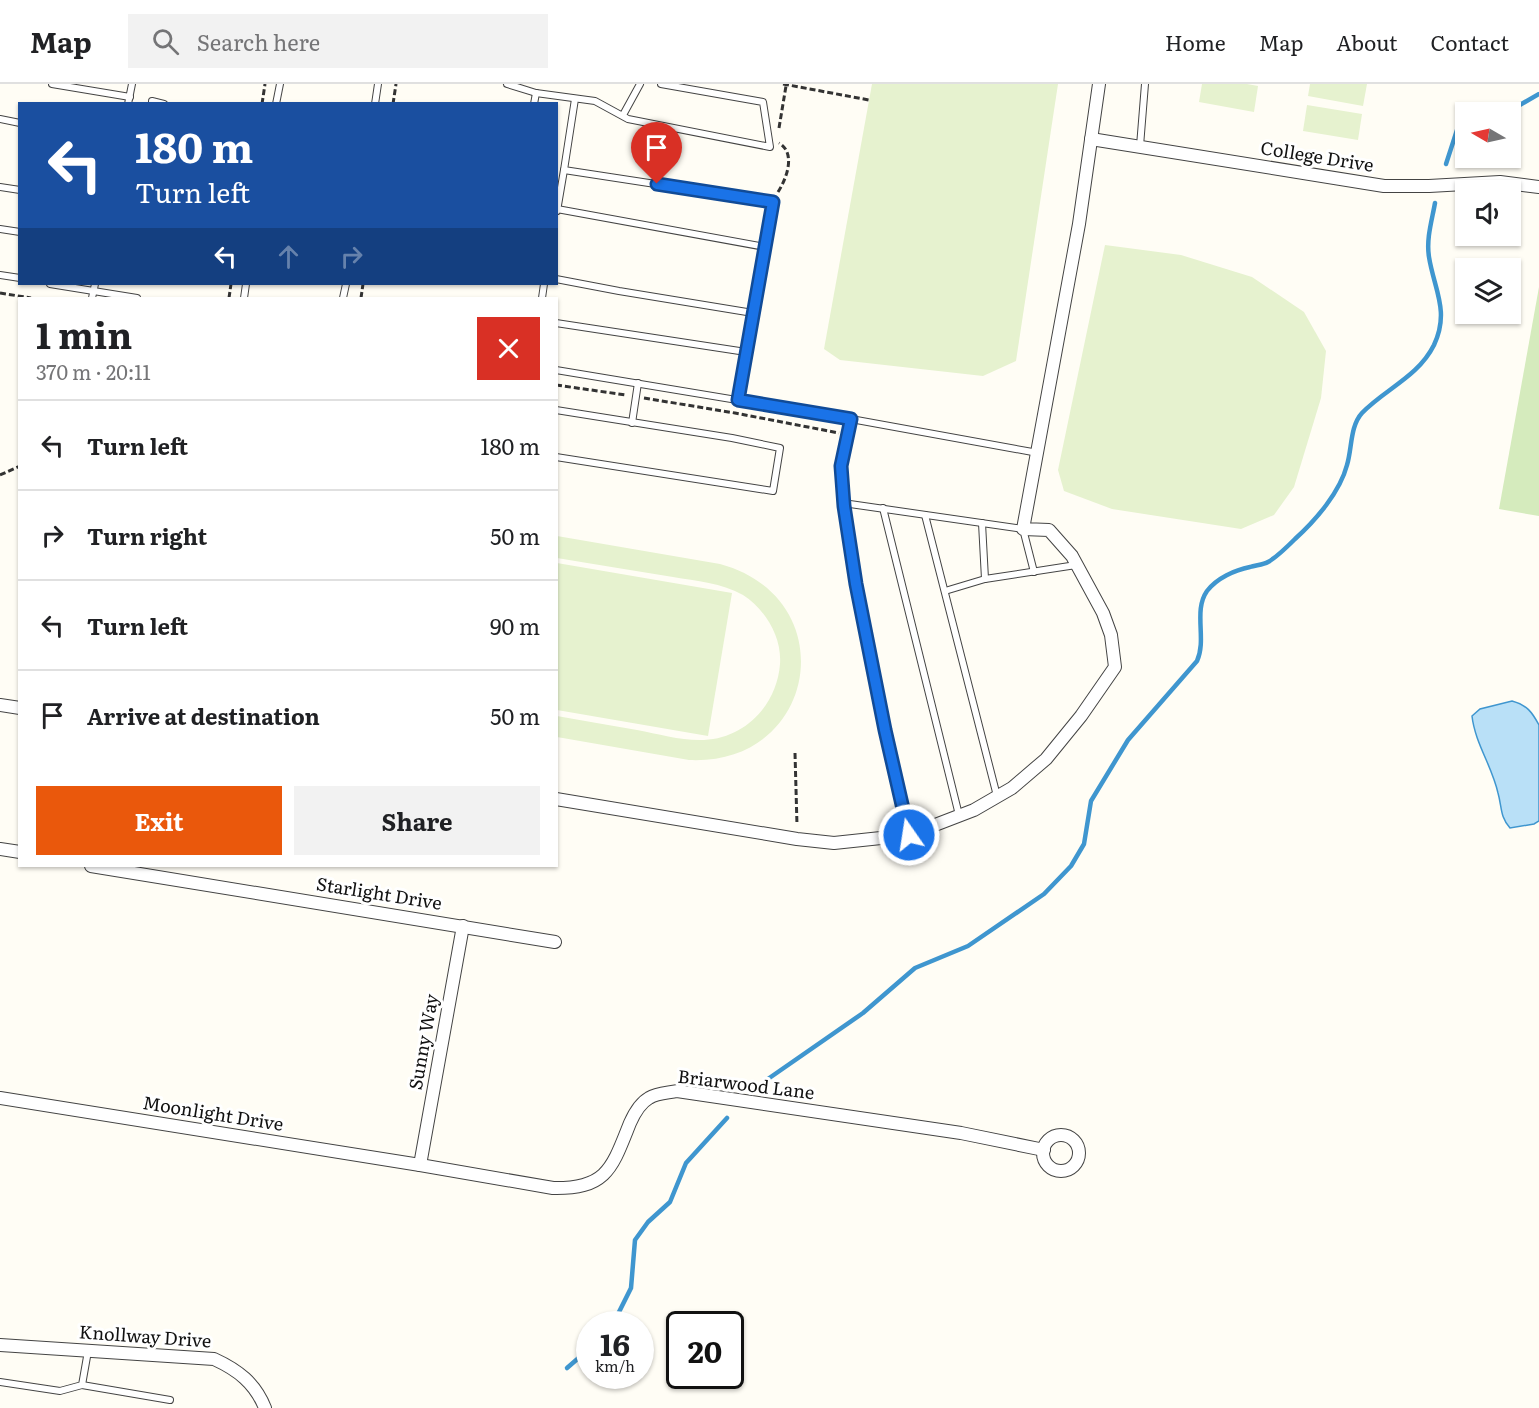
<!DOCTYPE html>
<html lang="en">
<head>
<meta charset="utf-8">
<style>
	:root { --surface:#fff; --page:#f2f2f2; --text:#202124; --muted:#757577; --line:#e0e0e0; --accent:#ea580c }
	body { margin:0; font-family:Literata,serif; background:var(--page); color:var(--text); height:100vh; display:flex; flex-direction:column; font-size:22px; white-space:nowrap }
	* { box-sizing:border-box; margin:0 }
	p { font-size:20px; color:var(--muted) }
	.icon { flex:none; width:33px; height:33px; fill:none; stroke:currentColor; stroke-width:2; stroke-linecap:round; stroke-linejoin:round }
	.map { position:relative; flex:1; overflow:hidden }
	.drawer { position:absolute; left:18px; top:213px; width:540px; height:570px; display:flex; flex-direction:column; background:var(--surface); border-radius:0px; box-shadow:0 2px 4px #0004 }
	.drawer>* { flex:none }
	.hud { position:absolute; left:18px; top:18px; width:540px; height:183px; border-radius:0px; box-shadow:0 2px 4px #0004; background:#1a4fa0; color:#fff; overflow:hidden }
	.needle { width:39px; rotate:279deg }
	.buttons { position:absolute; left:1455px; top:18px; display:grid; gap:12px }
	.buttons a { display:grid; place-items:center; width:66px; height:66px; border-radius:0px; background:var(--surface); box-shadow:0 2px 4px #0004; font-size:30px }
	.speed { position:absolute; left:576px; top:1227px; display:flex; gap:12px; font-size:30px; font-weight:700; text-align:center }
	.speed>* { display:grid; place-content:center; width:78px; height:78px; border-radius:50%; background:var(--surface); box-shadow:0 2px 4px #0004; line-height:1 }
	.speed small { font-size:15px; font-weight:400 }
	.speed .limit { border:3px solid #111; border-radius:9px; background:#fff; color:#111 }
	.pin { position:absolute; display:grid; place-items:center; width:51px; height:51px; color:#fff; margin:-62px -26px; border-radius:50% 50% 50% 0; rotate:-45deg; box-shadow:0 0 6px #0007 }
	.pin .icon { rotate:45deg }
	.me { position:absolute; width:66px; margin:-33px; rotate:347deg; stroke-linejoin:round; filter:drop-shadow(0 0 4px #0008) }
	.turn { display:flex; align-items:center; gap:21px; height:126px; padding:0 18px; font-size:27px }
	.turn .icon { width:78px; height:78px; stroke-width:2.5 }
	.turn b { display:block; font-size:42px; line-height:51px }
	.lanes { display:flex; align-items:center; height:57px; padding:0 18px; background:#0003; justify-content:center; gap:30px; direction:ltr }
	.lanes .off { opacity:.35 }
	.round { display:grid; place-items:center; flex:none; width:63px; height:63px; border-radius:0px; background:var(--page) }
	.summary { display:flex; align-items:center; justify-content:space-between; height:102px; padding:0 18px }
	h1 { font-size:36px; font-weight:700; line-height:45px }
	.primary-button { display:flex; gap:12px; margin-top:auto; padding:12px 18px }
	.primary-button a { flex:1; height:69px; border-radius:0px; background:var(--accent); color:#fff; font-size:24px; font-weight:700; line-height:69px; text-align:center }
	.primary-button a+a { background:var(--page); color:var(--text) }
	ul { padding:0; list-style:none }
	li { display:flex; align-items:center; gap:18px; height:90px; padding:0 18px; border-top:2px solid var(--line) }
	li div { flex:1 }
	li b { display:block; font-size:22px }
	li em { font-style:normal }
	header { display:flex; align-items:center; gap:36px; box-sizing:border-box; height:84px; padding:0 30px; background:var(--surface); border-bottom:2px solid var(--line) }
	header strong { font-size:28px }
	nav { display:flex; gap:33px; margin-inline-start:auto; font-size:21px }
	.search { width:420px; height:54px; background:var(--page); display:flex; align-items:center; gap:15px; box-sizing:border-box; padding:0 21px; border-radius:0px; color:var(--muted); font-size:22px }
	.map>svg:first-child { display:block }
	.green { fill:#d5ebbd }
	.pitch { fill:#e6f2cf }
	.water { fill:#b9e0f7; stroke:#3f96cf; stroke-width:1.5 }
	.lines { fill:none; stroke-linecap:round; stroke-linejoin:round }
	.stream { stroke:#3f96cf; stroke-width:4.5 }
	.service-casing { stroke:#444; stroke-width:8 }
	.minor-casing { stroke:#444; stroke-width:14 }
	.path { stroke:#333; stroke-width:3; stroke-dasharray:6 3; stroke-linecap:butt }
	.service { stroke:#fff; stroke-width:6 }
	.minor { stroke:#fff; stroke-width:12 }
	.route-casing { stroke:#114b97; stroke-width:15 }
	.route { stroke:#1a73e8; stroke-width:10 }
	.labels { text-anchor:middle; stroke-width:6; stroke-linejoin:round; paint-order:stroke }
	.street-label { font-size:18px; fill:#111; stroke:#fff }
</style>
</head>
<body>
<header>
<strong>Map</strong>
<div class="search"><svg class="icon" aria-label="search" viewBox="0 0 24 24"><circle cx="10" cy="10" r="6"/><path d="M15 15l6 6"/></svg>Search here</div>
<nav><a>Home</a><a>Map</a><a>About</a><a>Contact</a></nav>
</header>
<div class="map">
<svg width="1539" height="1324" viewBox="0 0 1539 1324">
	<rect width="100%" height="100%" fill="#fffdf5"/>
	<path class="green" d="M1539 203V432L1499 425Z"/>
	<g class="pitch">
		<path d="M872 0H1058L1016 277 983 292 840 276 824 265Z"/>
		<path d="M1202 0H1247L1258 2 1254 28 1199 18Z"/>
		<path d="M1310 0H1367L1363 22 1308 12Z"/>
		<path d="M1307 21 1362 30 1358 56 1303 47Z"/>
		<path d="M1105 161 1181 171 1252 193 1304 228 1326 267 1321 314 1294 403 1274 431 1241 445 1112 425 1064 407 1058 386Z"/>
		<path d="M557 452 720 480C845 514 818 682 689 676L557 653V632C583 637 610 641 637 646 659 650 682 657 704 656 746 654 777 620 780 580 782 553 765 525 743 511 722 499 696 497 673 493 634 487 595 480 557 474Z"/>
		<path d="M557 479 732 509 708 652 557 626Z"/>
	</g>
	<path class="water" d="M1512 617C1527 621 1532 628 1539 641V737L1534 740 1510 744C1500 733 1502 723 1498 709 1492 682 1475 659 1472 632L1480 625Z"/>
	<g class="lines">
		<g class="stream">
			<path d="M1477 28 1493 22H1518L1539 10"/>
			<path d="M1446 80 1458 43 1466 37"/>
			<path d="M765 997 863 929 915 884 968 862 1044 810 1071 782 1084 760 1091 717 1128 656 1197 577C1207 555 1193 527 1207 507 1217 494 1235 486 1250 483 1255 481 1263 481 1268 478 1277 473 1288 462 1295 455 1316 436 1340 408 1347 381 1352 365 1350 342 1362 329 1385 305 1418 293 1434 261 1450 227 1434 205 1429 173 1426 155 1432 136 1435 119"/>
			<path d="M613 1240 631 1204 635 1156 648 1138 670 1118 686 1079 727 1034"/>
			<path d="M567 1284 590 1264"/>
		</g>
		<defs>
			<g id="service">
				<path d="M52 0 130 13"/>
				<path d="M507 0 536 9 595 17 628 35 770 63 763 18 661 0"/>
				<path d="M575 15 564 86 773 118 738 316"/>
				<path d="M128 20 132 0"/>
				<path d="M152 20V17L164 20"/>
				<path d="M276 20 280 0"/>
				<path d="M375 20 378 0"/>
				<path d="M534 20 536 9"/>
				<path d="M623 31 640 0"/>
				<path d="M0 35 20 39"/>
				<path d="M1140 62 1145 0"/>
				<path d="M0 103 20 106"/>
				<path d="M557 125 765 163"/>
				<path d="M557 127 564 86"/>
				<path d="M0 145 20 148"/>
				<path d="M0 191 20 194"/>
				<path d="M556 195 619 207 753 229"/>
				<path d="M50 200 137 214"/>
				<path d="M92 214 95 200"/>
				<path d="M244 214 246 200"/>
				<path d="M343 214 346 200"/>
				<path d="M542 214 544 200"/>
				<path d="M556 239 746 268"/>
				<path d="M556 286 851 335 1038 369"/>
				<path d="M556 326 732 354 780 364 773 407 556 373"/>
				<path d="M851 335 841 382 844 422 856 499 885 646 909 750"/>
				<path d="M632 339 638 299"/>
				<path d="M843 419 1023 445 1034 488"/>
				<path d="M883 424 959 731"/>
				<path d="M925 431 997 712"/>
				<path d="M985 495 1076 481"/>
				<path d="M945 507 985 495 982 439"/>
				<path d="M0 1298 60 1307 82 1301 88 1267"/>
				<path d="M82 1301 170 1316"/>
			</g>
			<g id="minor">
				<path d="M1091 55 1384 102H1429L1500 98 1539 103"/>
				<path d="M0 621 20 624"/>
				<path d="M556 715 797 755 834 759 909 751 974 726 1012 704 1046 675 1081 632 1115 583 1111 551 1103 529 1072 472 1049 446 1023 445 1079 140 1099 0"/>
				<path d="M0 765 20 768"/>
				<path d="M91 782 555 858"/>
				<path d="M0 1014 420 1081 553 1104C607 1105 612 1084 630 1039 634 1030 640 1019 649 1014 657 1009 668 1009 677 1007L961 1049 1044 1066"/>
				<circle cx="1061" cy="1069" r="18"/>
				<path d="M420 1081 463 842"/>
				<path d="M0 1261 214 1275C238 1286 255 1299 265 1324"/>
			</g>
		</defs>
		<use href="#service" class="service-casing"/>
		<use href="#minor" class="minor-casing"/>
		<g class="path">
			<path d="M783 0 869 16"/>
			<path d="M262 20 265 0"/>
			<path d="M393 20 396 0"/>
			<path d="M779 44 786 2"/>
			<path d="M778 108C787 94 796 69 779 59"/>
			<path d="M0 209 31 214"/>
			<path d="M229 214 231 200"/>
			<path d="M361 214 363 200"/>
			<path d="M556 301 626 311"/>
			<path d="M644 314 735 329 839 349"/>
			<path d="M0 391 20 382"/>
			<path d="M795 669 797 741"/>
		</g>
		<use href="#service" class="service"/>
		<use href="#minor" class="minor"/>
	</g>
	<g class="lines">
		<defs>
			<path id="route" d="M657 100 773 118 738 316 851 335 841 382 844 422 856 500 885 646 909 751"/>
		</defs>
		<use href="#route" class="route-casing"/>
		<use href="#route" class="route"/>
	</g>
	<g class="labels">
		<g class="street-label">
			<text transform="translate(1317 73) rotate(9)" y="6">College Drive</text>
			<text transform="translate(379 810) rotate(9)" y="6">Starlight Drive</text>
			<text transform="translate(424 958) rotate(-80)" y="6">Sunny Way</text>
			<text transform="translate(746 1001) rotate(7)" y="6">Briarwood Lane</text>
			<text transform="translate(213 1030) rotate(9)" y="6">Moonlight Drive</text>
			<text transform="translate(145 1253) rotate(4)" y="6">Knollway Drive</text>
		</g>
	</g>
</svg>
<div class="buttons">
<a><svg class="needle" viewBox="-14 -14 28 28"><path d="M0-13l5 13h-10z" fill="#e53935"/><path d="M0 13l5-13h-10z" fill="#757577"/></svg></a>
<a><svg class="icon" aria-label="sound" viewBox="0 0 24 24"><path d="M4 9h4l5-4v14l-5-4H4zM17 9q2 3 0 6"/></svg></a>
<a><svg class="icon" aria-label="layers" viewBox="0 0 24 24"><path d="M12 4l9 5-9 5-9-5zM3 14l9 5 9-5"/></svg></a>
</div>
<div class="speed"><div>16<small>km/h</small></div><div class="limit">20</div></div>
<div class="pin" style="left:657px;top:100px;background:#d93025"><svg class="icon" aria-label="arrive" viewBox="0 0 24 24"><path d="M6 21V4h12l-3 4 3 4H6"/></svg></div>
<svg class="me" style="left:909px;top:751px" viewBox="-20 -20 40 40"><circle r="17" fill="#1a73e8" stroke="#fff" stroke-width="3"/><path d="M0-11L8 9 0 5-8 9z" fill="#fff"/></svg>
<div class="hud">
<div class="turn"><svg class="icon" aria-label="left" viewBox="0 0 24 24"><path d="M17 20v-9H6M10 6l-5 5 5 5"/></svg><div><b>180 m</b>Turn left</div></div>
<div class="lanes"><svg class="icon" aria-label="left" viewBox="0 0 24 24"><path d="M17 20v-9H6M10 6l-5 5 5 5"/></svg><svg class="icon off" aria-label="ahead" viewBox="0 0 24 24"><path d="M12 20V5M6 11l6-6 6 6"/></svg><svg class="icon off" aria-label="right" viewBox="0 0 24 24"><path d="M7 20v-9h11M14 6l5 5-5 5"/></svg></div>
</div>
<section class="drawer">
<div class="summary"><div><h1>1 min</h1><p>370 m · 20:11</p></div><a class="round" style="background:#d93025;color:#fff"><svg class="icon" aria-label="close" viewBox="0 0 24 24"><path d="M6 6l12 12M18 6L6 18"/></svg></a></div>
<ul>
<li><svg class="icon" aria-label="left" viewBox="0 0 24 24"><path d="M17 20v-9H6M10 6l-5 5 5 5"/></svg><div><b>Turn left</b></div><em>180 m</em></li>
<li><svg class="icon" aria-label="right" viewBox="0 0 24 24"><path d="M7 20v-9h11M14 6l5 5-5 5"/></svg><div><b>Turn right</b></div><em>50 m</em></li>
<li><svg class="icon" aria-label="left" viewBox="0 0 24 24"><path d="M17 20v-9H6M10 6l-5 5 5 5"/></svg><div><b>Turn left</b></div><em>90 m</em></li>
<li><svg class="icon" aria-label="arrive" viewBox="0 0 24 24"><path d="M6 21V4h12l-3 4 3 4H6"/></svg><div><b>Arrive at destination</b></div><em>50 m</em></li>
</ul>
<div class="primary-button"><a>Exit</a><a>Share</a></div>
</section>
</div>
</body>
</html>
